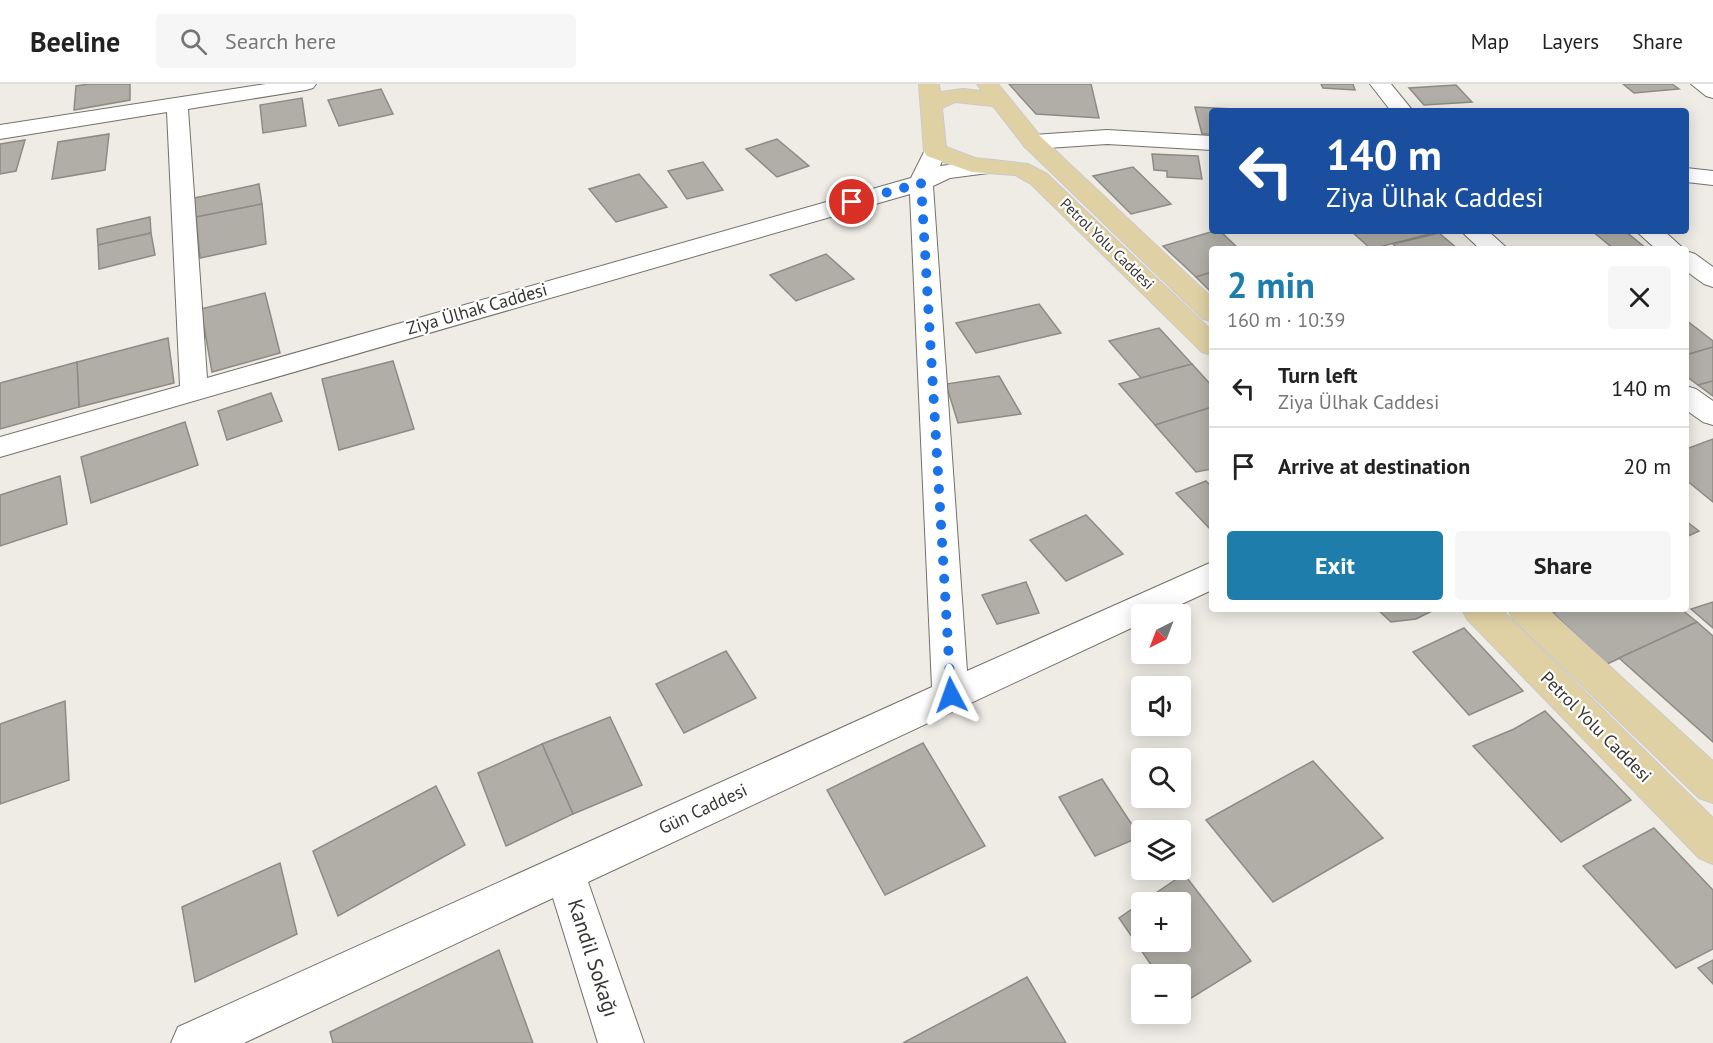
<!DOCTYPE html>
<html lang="en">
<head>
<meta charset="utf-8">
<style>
	:root { --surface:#fff; --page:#f6f6f6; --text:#222; --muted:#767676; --line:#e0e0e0; --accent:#1e7daa }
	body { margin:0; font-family:"PT Sans",sans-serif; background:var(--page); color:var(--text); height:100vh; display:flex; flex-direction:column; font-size:22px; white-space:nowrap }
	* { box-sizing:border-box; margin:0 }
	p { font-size:20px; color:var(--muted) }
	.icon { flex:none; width:33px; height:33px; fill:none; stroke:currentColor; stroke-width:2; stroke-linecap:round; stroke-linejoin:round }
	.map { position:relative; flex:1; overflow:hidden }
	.side { position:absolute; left:1209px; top:162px; width:480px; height:366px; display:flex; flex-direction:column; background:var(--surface); border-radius:6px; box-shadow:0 3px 15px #0003 }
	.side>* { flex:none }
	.banner { position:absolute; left:1209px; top:24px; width:480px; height:126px; border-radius:6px; box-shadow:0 3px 15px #0003; background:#1a4fa0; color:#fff; overflow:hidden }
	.needle { width:39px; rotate:222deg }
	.buttons { position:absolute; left:1131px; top:520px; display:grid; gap:12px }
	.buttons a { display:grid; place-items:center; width:60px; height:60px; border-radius:6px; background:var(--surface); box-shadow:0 3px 15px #0003; font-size:30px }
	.pin { position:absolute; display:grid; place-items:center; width:51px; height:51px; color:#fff; margin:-26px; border:3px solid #fff; border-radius:50%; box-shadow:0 2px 6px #0007 }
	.me { position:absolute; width:66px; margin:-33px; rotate:356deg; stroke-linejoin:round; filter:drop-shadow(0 0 4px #0008) }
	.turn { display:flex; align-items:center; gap:21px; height:126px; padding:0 18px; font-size:27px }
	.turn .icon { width:78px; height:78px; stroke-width:2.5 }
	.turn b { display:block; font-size:42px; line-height:51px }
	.round { display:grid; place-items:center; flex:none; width:63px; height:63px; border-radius:6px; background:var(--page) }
	.overview { display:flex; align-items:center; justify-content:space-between; height:102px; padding:0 18px }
	h1 { font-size:36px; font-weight:700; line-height:45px; color:var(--accent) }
	.action { display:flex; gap:12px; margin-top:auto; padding:12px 18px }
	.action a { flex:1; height:69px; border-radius:6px; background:var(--accent); color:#fff; font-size:24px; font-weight:700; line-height:69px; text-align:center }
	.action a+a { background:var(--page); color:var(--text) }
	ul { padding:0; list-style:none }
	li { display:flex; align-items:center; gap:18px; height:78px; padding:0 18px; border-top:2px solid var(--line) }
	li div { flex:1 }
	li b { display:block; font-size:22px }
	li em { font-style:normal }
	header { display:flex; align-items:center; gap:36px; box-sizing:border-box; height:84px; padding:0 30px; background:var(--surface); border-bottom:2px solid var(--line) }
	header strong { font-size:28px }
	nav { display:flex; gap:33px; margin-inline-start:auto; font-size:21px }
	.search { width:420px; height:54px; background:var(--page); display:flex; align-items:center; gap:15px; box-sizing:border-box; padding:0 21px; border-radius:6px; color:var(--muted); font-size:22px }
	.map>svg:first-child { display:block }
	.building { fill:#b0aea7; stroke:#8d8b85; stroke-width:1.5; fill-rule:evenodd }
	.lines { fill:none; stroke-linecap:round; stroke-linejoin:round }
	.minor-casing { stroke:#73716b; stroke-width:2 }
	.major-casing { stroke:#cbcaca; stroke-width:2 }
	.minor { fill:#fff; fill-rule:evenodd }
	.major { fill:#e0d1a4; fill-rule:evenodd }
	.route { stroke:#1a73e8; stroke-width:10; stroke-dasharray:0 18 }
	.labels { text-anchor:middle; stroke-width:4.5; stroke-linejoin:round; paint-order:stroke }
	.far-street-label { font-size:15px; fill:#363532; stroke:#fff }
	.street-label { font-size:18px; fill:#363532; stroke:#fff }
	.near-street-label { font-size:21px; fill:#363532; stroke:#fff }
</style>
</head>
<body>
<header>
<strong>Beeline</strong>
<div class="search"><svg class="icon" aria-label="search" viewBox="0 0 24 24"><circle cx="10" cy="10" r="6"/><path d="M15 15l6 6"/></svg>Search here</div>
<nav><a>Map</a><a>Layers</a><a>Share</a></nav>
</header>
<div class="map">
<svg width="1713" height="959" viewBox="0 0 1713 959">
	<rect width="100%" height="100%" fill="#eeece5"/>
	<g class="building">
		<path d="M89 0H130V16L74 26 76 2Z"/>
		<path d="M1009 0H1091L1099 34 1036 30Z"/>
		<path d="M1321 0H1353L1355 6 1323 4Z"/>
		<path d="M1623 0H1672L1679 5 1634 9Z"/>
		<path d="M1456 1 1472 18 1424 21 1409 4Z"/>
		<path d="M381 5 393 30 339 42 328 16Z"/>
		<path d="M302 14 306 42 263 49 260 21Z"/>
		<path d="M1195 23 1234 25 1235 27H1212V50H1202Z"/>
		<path d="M109 50 105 86 52 95 58 58Z"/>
		<path d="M777 55 809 82 777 93 746 65Z"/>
		<path d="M25 56 16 87 0 90V60Z"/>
		<path d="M1152 70 1198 72 1202 95 1167 93V87L1154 86Z"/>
		<path d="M703 78 723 106 687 115 668 87Z"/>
		<path d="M1133 83 1171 120 1131 130 1093 92Z"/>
		<path d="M639 90 667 123 616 138 589 105Z"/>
		<path d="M259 100 262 120 196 133 194 114Z"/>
		<path d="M262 120 266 160 200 174 196 133Z"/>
		<path d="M150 133 151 149 98 161 97 145Z"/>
		<path d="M1214 147H1220L1239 165H1212V188L1196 193 1163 162Z"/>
		<path d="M1351 147H1427L1430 150 1371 165Z"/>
		<path d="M1592 147H1625L1647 165H1614Z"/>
		<path d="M151 149 155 171 99 185 98 161Z"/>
		<path d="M1439 149 1458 165H1398L1393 160Z"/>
		<path d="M826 170 854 195 796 217 770 191Z"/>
		<path d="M1212 188V209L1196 193Z"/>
		<path d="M265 209 280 269 212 288 201 225Z"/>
		<path d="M1039 220 1061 249 976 269 956 239Z"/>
		<path d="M1686 236 1713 257V263L1686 271Z"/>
		<path d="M1159 244 1192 280 1141 294 1109 257Z"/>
		<path d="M168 254 174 299 79 323 77 278Z"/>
		<path d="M1713 263V297L1698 301 1686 292V271Z"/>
		<path d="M393 277 414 345 339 366 322 295Z"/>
		<path d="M77 278 79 323 0 345V299Z"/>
		<path d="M1192 280 1212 302V323L1155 341 1119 300Z"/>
		<path d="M999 292 1021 330 958 339 946 300Z"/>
		<path d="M1713 297V312L1698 301Z"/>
		<path d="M271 309 282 337 227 356 218 327Z"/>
		<path d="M1212 323V385L1196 388 1155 341Z"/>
		<path d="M185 338 198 381 91 419 81 373Z"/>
		<path d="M1713 355V418L1686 396V365Z"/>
		<path d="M60 392 67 440 0 462V411Z"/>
		<path d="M1206 397 1212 403V443L1209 444 1176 409Z"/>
		<path d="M1086 431 1123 470 1066 497 1030 456Z"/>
		<path d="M1686 437 1699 447 1686 453Z"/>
		<path d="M1026 498 1039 529 997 540 982 511Z"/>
		<path d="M1713 518V544L1691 525Z"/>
		<path d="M1377 525H1436L1416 535 1391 538Z"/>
		<path d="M1562 525H1681L1697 538 1607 580 1553 529Z"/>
		<path d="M1697 538 1713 552V658L1619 574Z"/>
		<path d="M1464 544 1523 607 1469 631 1413 568Z"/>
		<path d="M726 567 756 614 684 649 656 600Z"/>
		<path d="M65 617 69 696 0 720V640Z"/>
		<path d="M1545 627 1631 716 1561 758 1473 662 1514 645Z"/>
		<path d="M610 633 642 701 573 730 542 660Z"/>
		<path d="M923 659 985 762 885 811 827 706Z"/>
		<path d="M542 660 573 730 506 762 478 689Z"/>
		<path d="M1313 677 1383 754 1273 818 1206 736Z"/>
		<path d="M1102 695 1140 753 1095 772 1059 713Z"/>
		<path d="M436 702 465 761 338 832 313 767Z"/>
		<path d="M1654 744 1713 806V865L1676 884 1583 782Z"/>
		<path d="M280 779 297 850 195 898 182 823Z"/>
		<path d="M1184 790 1251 877 1180 921V891H1158L1119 834ZM1142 819H1180V858H1142Z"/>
		<path d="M499 866 533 959H333L330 948Z"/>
		<path d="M1713 876V900L1698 884Z"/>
		<path d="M1027 893 1066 959H903Z"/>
	</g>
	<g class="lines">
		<defs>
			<g id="minor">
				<path d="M266 0H316L313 4 306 6 188 25 207 294 911 94 927 62H943L946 67 940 82 988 76 996 78 999 83 996 88 950 94 933 102 967 587 1212 478V506L1158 531H1142V539L588 798 644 959H598L553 814 244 959H171L178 943 932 603 910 110 0 373V353L180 302 167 28 0 55V41Z"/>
				<path d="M1370 0H1391L1413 27H1391Z"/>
				<path d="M1691 0H1713V14L1706 12Z"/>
				<path d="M1107 46 1212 52V66L1107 60 1033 65 1025 63 1022 58 1025 53 1033 51Z"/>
				<path d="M1686 84 1713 87V101L1686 98Z"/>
				<path d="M1461 147H1488L1508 165H1480Z"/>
				<path d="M1636 147H1664L1684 165H1656Z"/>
				<path d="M1686 167 1695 170 1713 183V203L1704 200 1686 187Z"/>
				<path d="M1686 302 1696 305 1713 317V341L1703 338 1686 326Z"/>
			</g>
			<g id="major">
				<path d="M919 0H939L940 8 963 5 982 7 977 0H998L1041 53 1212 214V237L1203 235 1025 63 993 22 955 18 942 24 946 63 975 74 1028 80 1047 90 1212 247V271L1202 268 1031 100 1015 91 972 88 927 72 924 67Z"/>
				<path d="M1462 525H1501L1713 734V780L1699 774 1467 535Z"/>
				<path d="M1508 525H1547L1713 677V719L1699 714 1513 535Z"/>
			</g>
		</defs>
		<use href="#minor" class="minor-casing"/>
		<use href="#major" class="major-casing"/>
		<use href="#minor" class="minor"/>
		<use href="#major" class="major"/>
	</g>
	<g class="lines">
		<path class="route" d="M852 118 921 99 951 611"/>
	</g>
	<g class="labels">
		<g class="far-street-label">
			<text transform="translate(1107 160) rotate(44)" y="5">Petrol Yolu Caddesi</text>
		</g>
		<g class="street-label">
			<text transform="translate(477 225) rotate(-16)" y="6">Ziya Ülhak Caddesi</text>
			<text transform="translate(1596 643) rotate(45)" y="6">Petrol Yolu Caddesi</text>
			<text transform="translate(703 725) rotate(-25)" y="6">Gün Caddesi</text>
		</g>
		<g class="near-street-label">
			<text transform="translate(593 874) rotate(72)" y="7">Kandil Sokağı</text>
		</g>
	</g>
</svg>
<div class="buttons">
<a><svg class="needle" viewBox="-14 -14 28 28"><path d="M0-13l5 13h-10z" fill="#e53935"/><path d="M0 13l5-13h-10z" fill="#767676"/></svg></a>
<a><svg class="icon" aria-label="sound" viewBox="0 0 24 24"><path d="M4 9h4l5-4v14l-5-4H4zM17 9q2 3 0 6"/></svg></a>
<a><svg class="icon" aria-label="search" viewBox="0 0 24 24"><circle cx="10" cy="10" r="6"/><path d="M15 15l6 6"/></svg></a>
<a><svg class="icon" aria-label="layers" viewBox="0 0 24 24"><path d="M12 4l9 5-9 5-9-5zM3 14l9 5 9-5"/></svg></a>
<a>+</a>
<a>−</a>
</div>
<div class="pin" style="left:852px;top:118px;background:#d93025"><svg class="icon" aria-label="arrive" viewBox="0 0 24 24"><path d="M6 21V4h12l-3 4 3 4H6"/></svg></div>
<svg class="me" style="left:951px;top:611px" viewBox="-20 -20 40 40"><path d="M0-17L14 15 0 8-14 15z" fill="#1a73e8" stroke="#fff" stroke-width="4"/></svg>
<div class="banner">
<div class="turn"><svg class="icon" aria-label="left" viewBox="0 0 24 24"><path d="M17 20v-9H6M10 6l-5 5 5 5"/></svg><div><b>140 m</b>Ziya Ülhak Caddesi</div></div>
</div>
<section class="side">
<div class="overview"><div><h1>2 min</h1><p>160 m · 10:39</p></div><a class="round"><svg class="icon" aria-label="close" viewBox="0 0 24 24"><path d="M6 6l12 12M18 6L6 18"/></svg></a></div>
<ul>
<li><svg class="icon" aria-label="left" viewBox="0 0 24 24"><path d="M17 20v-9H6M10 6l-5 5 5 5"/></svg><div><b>Turn left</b><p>Ziya Ülhak Caddesi</p></div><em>140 m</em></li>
<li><svg class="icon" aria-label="arrive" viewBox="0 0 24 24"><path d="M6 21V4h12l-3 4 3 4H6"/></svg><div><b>Arrive at destination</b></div><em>20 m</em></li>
</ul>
<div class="action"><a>Exit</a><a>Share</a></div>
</section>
</div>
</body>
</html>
